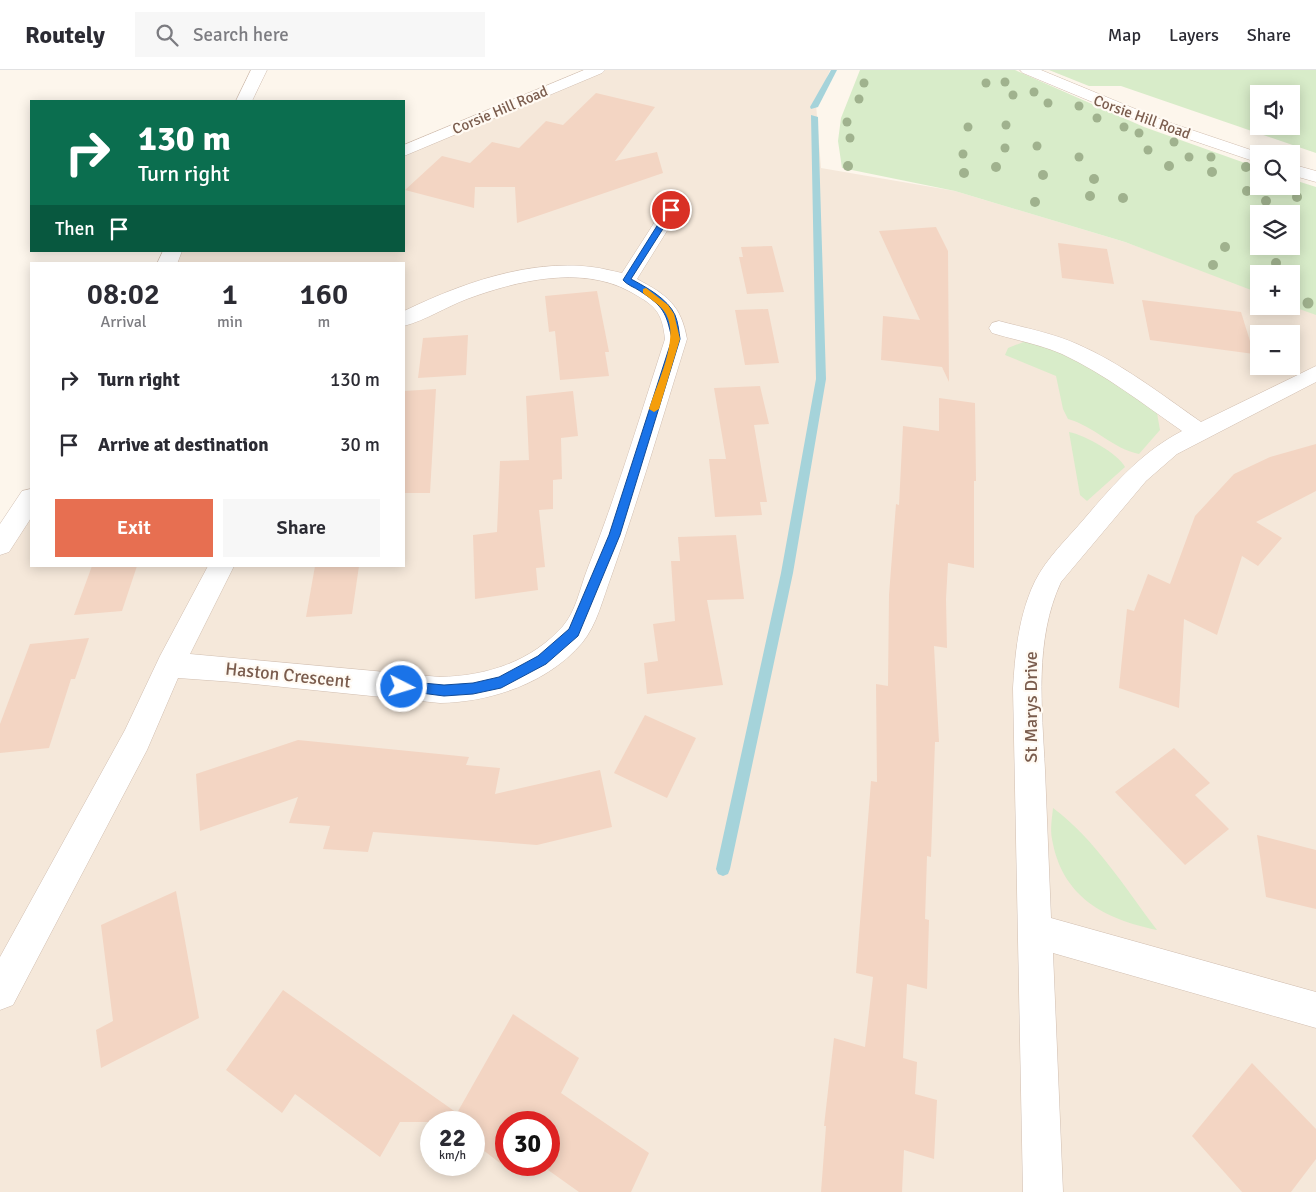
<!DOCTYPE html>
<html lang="en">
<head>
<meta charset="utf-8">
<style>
	:root { --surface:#fff; --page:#f7f7f7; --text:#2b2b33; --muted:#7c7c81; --line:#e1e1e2; --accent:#e76f51 }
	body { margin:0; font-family:Signika,sans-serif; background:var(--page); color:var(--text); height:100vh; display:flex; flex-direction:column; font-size:19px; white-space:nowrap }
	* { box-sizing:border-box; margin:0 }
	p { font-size:16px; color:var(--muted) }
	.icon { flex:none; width:28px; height:28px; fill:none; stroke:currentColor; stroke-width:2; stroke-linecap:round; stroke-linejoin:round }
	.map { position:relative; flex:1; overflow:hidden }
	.details { position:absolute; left:30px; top:192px; width:375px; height:305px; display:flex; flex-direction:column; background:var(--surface); border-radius:0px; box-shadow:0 2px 12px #0003 }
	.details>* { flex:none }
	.top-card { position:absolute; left:30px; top:30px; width:375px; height:152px; border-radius:0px; box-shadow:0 2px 12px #0003; background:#0b6e4f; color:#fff; overflow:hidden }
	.controls { position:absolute; left:1250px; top:15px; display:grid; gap:10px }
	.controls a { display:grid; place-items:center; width:50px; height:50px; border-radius:0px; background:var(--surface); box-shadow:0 2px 12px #0003; font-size:25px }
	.speed { position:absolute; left:420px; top:1041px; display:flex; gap:10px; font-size:25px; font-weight:700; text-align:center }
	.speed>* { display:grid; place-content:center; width:65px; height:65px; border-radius:50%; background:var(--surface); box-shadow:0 2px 12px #0003; line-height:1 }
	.speed small { font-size:12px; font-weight:400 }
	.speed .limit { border:8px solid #d22; background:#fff; color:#111 }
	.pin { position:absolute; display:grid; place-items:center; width:42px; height:42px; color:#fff; margin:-21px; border:2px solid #fff; border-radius:50%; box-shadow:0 1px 5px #0007 }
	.me { position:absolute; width:55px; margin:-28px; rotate:95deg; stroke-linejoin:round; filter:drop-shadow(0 0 4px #0008) }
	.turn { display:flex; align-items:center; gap:18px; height:105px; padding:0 25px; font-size:22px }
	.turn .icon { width:65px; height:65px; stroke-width:2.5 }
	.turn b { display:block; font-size:35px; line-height:42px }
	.then { display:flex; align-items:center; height:48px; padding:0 25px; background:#0003; gap:10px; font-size:19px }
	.eta { display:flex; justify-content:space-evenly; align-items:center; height:85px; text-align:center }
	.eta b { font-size:30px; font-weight:600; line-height:35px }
	.action { display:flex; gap:10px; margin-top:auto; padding:10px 25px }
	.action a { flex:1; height:58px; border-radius:0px; background:var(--accent); color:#fff; font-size:20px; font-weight:600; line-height:58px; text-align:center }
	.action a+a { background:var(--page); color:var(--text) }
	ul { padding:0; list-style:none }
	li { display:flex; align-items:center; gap:15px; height:65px; padding:0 25px }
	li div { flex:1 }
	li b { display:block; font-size:19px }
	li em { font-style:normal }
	header { display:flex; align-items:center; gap:30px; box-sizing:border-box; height:70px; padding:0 25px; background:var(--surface); border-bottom:1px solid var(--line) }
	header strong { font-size:24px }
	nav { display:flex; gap:28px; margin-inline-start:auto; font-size:18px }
	.search { width:350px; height:45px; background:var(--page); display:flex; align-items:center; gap:12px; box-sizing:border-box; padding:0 18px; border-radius:0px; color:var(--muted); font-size:19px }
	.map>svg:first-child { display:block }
	.residential { fill:#f5e8da; fill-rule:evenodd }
	.green { fill:#d8ecc9; fill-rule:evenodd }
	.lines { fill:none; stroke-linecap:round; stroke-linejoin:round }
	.stream { fill:#a5d3da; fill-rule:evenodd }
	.building { fill:#f3d5c3 }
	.minor-casing { stroke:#d1beb0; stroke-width:1 }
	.minor { fill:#fff; fill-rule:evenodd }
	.tree { fill:#a0b28e }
	.route { fill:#1a73e8; stroke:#114b97 }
	.slow { fill:#f59e0b }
	.labels { text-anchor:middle; stroke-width:4.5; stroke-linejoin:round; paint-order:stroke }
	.far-street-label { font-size:15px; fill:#7a5c4d; stroke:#fffaf3 }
	.street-label { font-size:18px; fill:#7a5c4d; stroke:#fffaf3 }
</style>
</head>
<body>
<header>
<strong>Routely</strong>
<div class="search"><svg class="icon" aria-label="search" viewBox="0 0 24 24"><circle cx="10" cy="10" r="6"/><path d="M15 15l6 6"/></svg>Search here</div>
<nav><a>Map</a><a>Layers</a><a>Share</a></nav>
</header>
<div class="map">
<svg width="1316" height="1122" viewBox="0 0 1316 1122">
	<rect width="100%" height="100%" fill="#fdf6ec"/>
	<path class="residential" d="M597 0H830L816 34 821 98 955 121 1125 172 1259 221V236H1291V232L1316 241V1122H0V475L31 428V496H404V194H167L173 181H404V81ZM1259 264H1291V296H1259ZM431 1052H474V1095H431ZM506 1052H549V1095H506Z"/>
	<g class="green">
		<path d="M860 0H1015L1144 57 1259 98V116H1291V109L1316 117V245L1291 236V204H1259V223L1125 172 955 121 842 98 838 71 841 48ZM1259 144H1291V176H1259Z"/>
		<path d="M1049 0H1316V83L1121 16H1089ZM1259 24H1291V56H1259Z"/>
		<path d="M1026 271C1075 279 1118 315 1157 343L1160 360 1139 384C1113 379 1094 356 1068 349L1063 339 1056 306 1005 285 1008 278Z"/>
		<path d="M1069 362C1085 365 1117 383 1125 397L1087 431 1080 425Z"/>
		<path d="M1053 738C1095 769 1125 818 1157 860 1104 849 1062 827 1052 769 1050 759 1052 748 1053 738Z"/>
	</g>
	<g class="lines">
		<g class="stream">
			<path d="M831 0H837L818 37 811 39 810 37Z"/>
			<path d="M811 45 818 47 826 309 793 503 730 799 728 804 723 806 718 804 716 799 781 503 816 309Z"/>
		</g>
	</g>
	<g class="building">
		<path d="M596 23 655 37 615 91 657 82 663 103 517 153 515 117H475L474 138 405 120 442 86 470 93 492 72 519 78 546 51 563 55Z"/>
		<path d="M936 157 948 181 949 312 942 297 881 290 883 246 920 250 879 161Z"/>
		<path d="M1058 173 1107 179 1114 214 1062 208Z"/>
		<path d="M772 176 784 222 747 224 739 187H743L741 177Z"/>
		<path d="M597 221 609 282H605L609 306 560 310 555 261 549 262 545 226Z"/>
		<path d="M1142 230 1241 242 1254 284 1150 270Z"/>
		<path d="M768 239 779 293 745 295 735 240Z"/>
		<path d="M468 265 466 305 418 308 423 268Z"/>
		<path d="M760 316 769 354 754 355 767 432H760L762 445 715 447 709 389H726L714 318Z"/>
		<path d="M436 319 430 423H404V321Z"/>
		<path d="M573 321 578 366 561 368 562 409 553 410V439L539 440 545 497 536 498 538 520 475 529 473 465 497 462 500 391 529 390 526 326Z"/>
		<path d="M939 328 975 333 976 411H974V498L948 493 946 529 947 578 934 576 939 672H935L931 787 927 786 925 849 929 850 927 919 907 914 903 988 917 992 915 1024 937 1030 934 1089 904 1080 902 1122H821L826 1056H824L834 968 865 977 873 907 856 903 871 711 877 712 876 614 888 616 889 525 896 434 899 435 903 356 939 361Z"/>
		<path d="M1316 374V421L1256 452 1282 468 1258 496 1242 486 1217 565 1184 549 1179 638 1119 618 1127 539 1134 541 1148 504 1170 514 1195 446 1234 404 1270 387Z"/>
		<path d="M736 465 744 529 707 530 723 615 647 624 644 593 658 591 653 554 675 551 671 491H680L678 467Z"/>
		<path d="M92 496H137L122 541 74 545Z"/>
		<path d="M315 496H359L352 544 306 547Z"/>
		<path d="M89 568 75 609H71L49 678 0 683V654L30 574Z"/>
		<path d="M645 645 696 668 667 728 614 703Z"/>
		<path d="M298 670 469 687 466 695 500 698 495 724 600 700 612 757 537 775 373 762 368 782 323 779 330 756 289 753 298 727 200 761 196 704Z"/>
		<path d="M1174 678 1210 713 1195 725 1229 759 1185 795 1115 722Z"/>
		<path d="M1257 765 1316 780V839L1266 827Z"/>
		<path d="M176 821 199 948 101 998 96 960 113 951 101 855Z"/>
		<path d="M283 920 457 1043 513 944 579 988 561 1023 649 1083 631 1122H579L541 1095H549V1052H506V1095H517L513 1103 474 1073V1052H400L380 1087 295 1024 282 1043 226 1000Z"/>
		<path d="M1252 993 1316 1059V1089L1291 1122H1242L1192 1066Z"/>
	</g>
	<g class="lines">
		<defs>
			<g id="minor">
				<path d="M251 0H267L252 31H236Z"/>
				<path d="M584 0H605L602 3 404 86V75Z"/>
				<path d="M1020 0H1041L1162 50 1263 84H1259V93L1150 56 1023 3Z"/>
				<path d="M1291 94 1316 101V112L1291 105Z"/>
				<path d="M671 135 677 136 680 140 637 209C667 225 681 235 687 269 662 349 639 428 611 507 603 528 597 555 582 573 548 613 491 632 440 633L234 612 178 608 147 680 13 935 0 940V887L125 660 160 586 208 496H234L190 584 440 607C486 606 531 592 563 556 576 541 580 518 587 500 617 424 640 346 665 269 662 240 654 235 629 221 580 195 516 211 467 229 446 237 426 250 404 256V241C460 214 528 189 592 197 602 198 612 201 622 203L665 136Z"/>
				<path d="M163 181H182L177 194H157Z"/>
				<path d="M999 251C1025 258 1052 263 1077 274 1121 293 1161 324 1201 352L1316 296V312L1177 384 1146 411 1061 512C1034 570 1042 638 1045 700 1047 749 1049 799 1051 848L1316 922V958L1053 883 1063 1122H1023L1013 618C1015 585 1018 552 1031 520 1041 495 1060 476 1078 456 1110 419 1138 384 1182 361 1143 334 1105 304 1062 284 1039 274 1015 270 992 263L989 258 992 253Z"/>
				<path d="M31 419V448L9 482 0 485V454L22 421Z"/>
			</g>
		</defs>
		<use href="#minor" class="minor-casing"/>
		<use href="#minor" class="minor"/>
	</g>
	<g class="tree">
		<circle cx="1005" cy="12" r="4.5"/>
		<circle cx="864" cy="13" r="4.5"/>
		<circle cx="986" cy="13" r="4.5"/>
		<circle cx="1034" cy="22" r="4.5"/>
		<circle cx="1013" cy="25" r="4.5"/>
		<circle cx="859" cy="29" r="4.5"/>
		<circle cx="1048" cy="33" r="4.5"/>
		<circle cx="1079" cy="36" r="4.5"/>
		<circle cx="1097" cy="48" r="4.5"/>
		<circle cx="847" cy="52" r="4.5"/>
		<circle cx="1006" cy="55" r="4.5"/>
		<circle cx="968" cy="57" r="4.5"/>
		<circle cx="1124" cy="57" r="4.5"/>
		<circle cx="1139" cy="63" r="4.5"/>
		<circle cx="850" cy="68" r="4.5"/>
		<circle cx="1174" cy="72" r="4.5"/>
		<circle cx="1037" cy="76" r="4.5"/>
		<circle cx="1005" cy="78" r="4.5"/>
		<circle cx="1148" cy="80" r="4.5"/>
		<circle cx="963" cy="84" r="4.5"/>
		<circle cx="1079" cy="87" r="4.5"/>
		<circle cx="1189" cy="87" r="4.5"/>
		<circle cx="1211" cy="87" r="4.5"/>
		<circle cx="848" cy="96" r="5"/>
		<circle cx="1169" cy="96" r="5"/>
		<circle cx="996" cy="97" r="5"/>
		<circle cx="1246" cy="97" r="5"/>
		<circle cx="1212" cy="102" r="5"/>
		<circle cx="964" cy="103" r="5"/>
		<circle cx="1043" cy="105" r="5"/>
		<circle cx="1094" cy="109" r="5"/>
		<circle cx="1247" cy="121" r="5"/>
		<circle cx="1090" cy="126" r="5"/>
		<circle cx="1297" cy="127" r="5"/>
		<circle cx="1123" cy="128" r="5"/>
		<circle cx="1266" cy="131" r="5"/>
		<circle cx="1035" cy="132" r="5"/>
		<circle cx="1225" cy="177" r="5"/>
		<circle cx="1276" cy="193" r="5"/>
		<circle cx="1213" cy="195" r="5"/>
		<circle cx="1308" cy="233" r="5.5"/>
	</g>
	<path class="route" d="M671 138 675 140 631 209C646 217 668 229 675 245 678 252 679 262 680 269L620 465 578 566 546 594 501 618 473 624 444 626 398 620 396 617 398 613 402 611 444 615 473 613 499 607 538 586 569 559 609 465 672 269C666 242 664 237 640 221 634 217 627 215 623 210L667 140Z"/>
	<path class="slow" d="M646 218 668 235 674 244 680 269 659 339 654 342 649 339C657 313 680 269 666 244 661 235 650 229 643 223V219Z"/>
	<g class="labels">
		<g class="far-street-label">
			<text transform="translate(500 40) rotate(-23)" y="5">Corsie Hill Road</text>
			<text transform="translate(1142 47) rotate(20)" y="5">Corsie Hill Road</text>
		</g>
		<g class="street-label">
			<text transform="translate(288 605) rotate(6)" y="6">Haston Crescent</text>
			<text transform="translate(1031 637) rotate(-90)" y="6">St Marys Drive</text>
		</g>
	</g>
</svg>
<div class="controls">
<a><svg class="icon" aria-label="sound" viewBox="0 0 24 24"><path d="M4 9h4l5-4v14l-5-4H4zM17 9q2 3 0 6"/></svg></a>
<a><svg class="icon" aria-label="search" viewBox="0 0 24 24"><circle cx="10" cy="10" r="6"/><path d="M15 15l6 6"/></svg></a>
<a><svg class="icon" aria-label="layers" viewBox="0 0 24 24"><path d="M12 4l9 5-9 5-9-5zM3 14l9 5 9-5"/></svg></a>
<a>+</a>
<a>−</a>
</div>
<div class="speed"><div>22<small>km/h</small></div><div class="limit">30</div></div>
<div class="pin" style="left:671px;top:140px;background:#d93025"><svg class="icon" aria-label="arrive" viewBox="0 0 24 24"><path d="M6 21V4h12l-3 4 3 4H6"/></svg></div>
<svg class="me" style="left:402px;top:617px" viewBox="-20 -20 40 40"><circle r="17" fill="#1a73e8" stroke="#fff" stroke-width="3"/><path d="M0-11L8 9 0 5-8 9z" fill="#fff"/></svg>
<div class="top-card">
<div class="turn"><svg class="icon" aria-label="right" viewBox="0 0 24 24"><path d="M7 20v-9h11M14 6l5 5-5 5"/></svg><div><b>130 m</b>Turn right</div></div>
<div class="then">Then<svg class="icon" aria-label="arrive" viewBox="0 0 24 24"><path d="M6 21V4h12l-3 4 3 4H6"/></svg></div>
</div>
<section class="details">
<div class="eta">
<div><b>08:02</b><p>Arrival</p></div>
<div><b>1</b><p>min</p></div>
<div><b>160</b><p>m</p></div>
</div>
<ul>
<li><svg class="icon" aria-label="right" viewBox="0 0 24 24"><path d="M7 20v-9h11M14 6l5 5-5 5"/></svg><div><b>Turn right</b></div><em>130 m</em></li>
<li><svg class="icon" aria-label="arrive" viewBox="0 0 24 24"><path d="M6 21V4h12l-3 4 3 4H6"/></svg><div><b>Arrive at destination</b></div><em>30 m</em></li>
</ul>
<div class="action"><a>Exit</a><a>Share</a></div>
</section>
</div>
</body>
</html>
